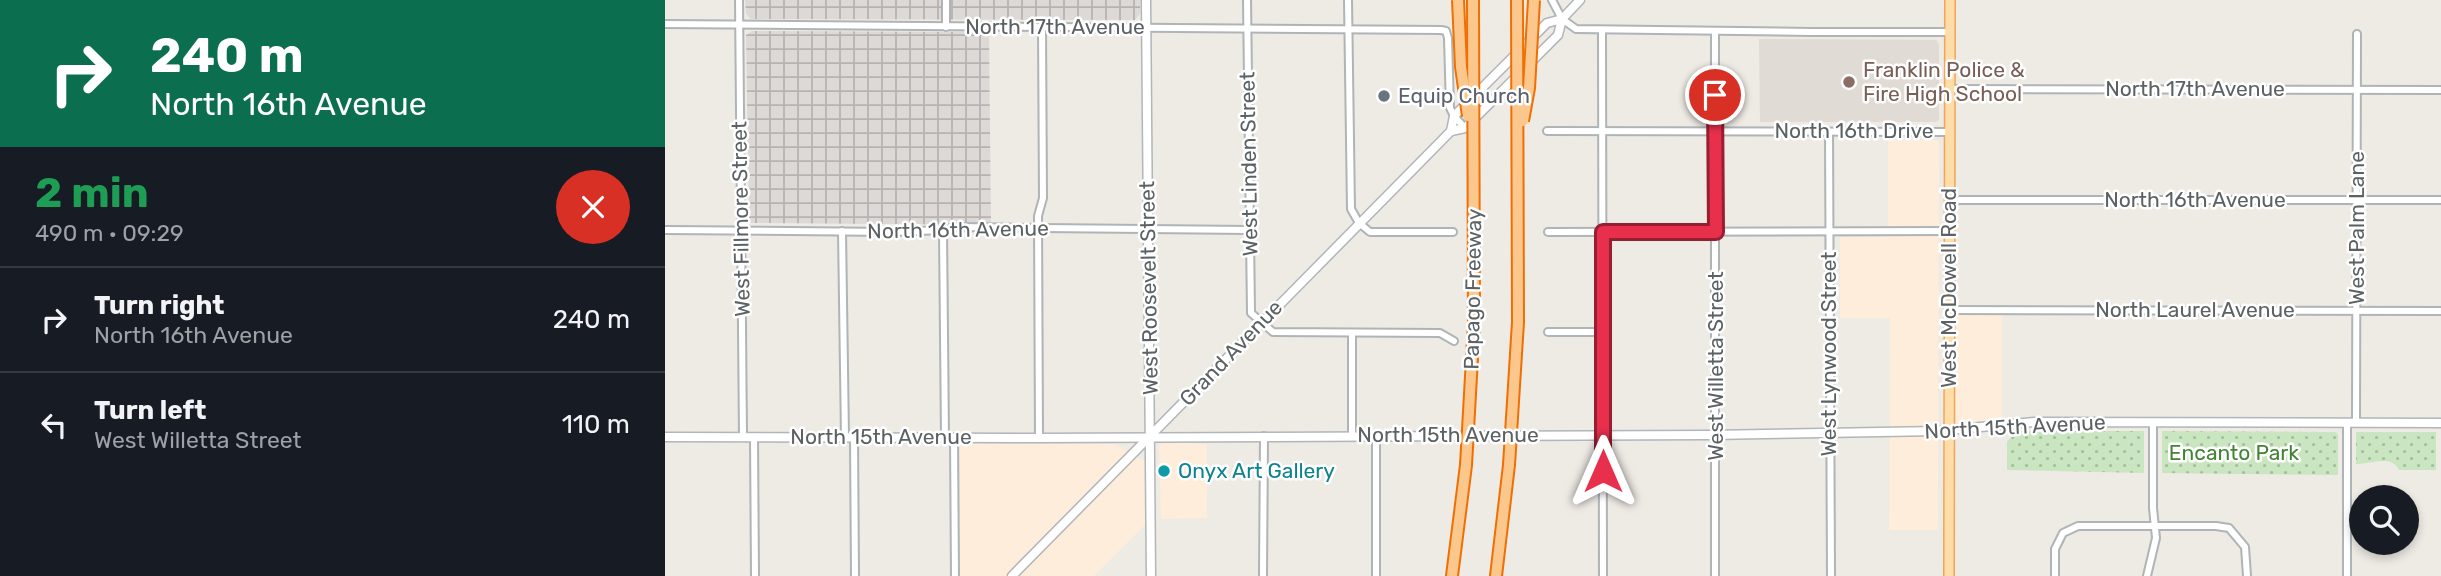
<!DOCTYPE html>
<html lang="en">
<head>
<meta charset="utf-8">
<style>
	:root { --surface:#171b24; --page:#242831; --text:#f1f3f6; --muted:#9ea1a6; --line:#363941 }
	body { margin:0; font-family:Rubik,sans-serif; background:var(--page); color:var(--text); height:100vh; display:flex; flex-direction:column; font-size:26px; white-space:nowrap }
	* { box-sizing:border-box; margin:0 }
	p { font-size:23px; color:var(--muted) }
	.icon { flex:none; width:38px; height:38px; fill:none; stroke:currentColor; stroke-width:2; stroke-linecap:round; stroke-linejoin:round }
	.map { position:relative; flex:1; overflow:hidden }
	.side { display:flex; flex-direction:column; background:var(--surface); width:665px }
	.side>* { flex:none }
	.banner { background:#0b6e4f; color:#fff; overflow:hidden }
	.buttons { position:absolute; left:1684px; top:485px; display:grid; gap:14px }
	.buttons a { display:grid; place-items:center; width:70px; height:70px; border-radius:50%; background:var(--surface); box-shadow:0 4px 10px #0003; font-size:35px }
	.pin { position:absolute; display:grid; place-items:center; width:60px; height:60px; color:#fff; margin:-30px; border:4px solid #fff; border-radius:50%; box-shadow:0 2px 7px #0007 }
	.me { position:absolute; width:77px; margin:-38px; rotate:0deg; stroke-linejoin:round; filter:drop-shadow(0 0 5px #0008) }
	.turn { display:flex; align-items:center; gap:24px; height:147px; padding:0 35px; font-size:32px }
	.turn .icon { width:91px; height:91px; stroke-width:2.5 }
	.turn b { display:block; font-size:49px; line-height:60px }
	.round { display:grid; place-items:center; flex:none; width:74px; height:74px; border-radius:37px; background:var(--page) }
	.head { display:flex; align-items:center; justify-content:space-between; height:119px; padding:0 35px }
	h1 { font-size:42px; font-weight:700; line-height:52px; color:#1e9e55 }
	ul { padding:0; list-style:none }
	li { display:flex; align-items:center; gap:21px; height:105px; padding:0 35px; border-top:2px solid var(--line) }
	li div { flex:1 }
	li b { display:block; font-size:26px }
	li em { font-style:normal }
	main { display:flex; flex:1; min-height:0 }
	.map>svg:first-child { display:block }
	.commercial { fill:#feedda }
	.industrial { fill:url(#industrial-grid) }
	.education { fill:#e1dbd5 }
	.park { fill:url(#park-dots) }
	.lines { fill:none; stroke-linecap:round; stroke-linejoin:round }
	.street-casing { stroke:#afb4b6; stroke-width:10 }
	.secondary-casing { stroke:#b0b6b9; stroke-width:11 }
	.primary-casing { stroke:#f1a45b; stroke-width:12 }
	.highway-casing { stroke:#f16f02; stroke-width:14 }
	.street { stroke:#fff; stroke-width:6 }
	.secondary { stroke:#fff; stroke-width:8 }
	.primary { stroke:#fedda9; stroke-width:9 }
	.highway { stroke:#fcc78d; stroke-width:10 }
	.highway-bridge-casing { stroke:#f16f02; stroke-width:14; stroke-linecap:butt }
	.highway-bridge { stroke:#fcc78d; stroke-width:10 }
	.route-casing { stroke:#971f31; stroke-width:18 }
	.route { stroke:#e8304c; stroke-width:12 }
	.education-dot { fill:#8d6e63; stroke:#fff; stroke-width:2.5 }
	.worship-dot { fill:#6b7280; stroke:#fff; stroke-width:2.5 }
	.culture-dot { fill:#0f9aa8; stroke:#fff; stroke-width:2.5 }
	.labels { text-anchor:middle; stroke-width:5; stroke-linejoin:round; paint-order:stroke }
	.street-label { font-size:21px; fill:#5c6264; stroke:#fff }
	.education-label { font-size:21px; fill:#785e54; stroke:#fff; text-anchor:start }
	.worship-label { font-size:21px; fill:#5b616d; stroke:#fff; text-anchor:start }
	.park-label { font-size:21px; fill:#428335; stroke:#fff }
	.culture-label { font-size:21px; fill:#0d838f; stroke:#fff; text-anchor:start }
</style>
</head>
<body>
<main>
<section class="side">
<div class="banner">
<div class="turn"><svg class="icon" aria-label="right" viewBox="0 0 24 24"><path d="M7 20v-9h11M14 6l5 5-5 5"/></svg><div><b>240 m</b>North 16th Avenue</div></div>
</div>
<div class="head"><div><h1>2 min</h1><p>490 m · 09:29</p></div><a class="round" style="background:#d93025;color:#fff"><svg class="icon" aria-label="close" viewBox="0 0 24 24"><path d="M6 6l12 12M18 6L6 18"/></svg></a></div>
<ul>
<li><svg class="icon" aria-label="right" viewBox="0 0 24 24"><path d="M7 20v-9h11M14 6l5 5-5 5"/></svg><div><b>Turn right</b><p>North 16th Avenue</p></div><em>240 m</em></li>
<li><svg class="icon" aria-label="left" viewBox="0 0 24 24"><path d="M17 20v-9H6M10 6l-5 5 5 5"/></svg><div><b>Turn left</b><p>West Willetta Street</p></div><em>110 m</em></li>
</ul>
</section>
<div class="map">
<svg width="1776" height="576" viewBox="0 0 1776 576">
	<defs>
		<pattern id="industrial-grid" width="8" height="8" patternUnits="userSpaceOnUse" patternTransform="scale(1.75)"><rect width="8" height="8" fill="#ddd9d6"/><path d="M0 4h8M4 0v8" fill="none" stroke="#b6b3b1"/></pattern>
		<pattern id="park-dots" width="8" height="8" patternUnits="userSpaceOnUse" patternTransform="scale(1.75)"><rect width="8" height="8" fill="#c9e6c0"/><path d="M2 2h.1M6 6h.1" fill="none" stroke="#a6bea0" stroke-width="1.8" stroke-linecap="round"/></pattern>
	</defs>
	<rect width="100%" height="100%" fill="#eeeae4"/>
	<g class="commercial">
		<path d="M1223 140H1273L1274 142 1273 530H1224L1225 318H1175V237H1223Z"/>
		<path d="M1284 310H1337V424L1283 430Z"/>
		<path d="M498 442 542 444V518L496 519 494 446Z"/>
		<path d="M295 444H450L481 462V524L429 576H295Z"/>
	</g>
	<g class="industrial">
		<path d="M80 0H475V14L470 20 86 19 81 14Z"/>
		<path d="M87 31 324 32 326 225 84 223 81 35Z"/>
	</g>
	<path class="education" d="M1094 39 1271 40 1274 44V120L1271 122H1095Z"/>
	<g class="park">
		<path d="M1354 431H1479V473L1342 470V441Z"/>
		<path d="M1497 431 1671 432 1673 435V475L1497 473Z"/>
		<path d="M1691 432H1771V470H1734C1727 454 1707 464 1691 464Z"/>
	</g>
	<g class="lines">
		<defs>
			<g id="street">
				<path d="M74 0 78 437"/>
				<path d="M582 0 586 313 608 332 775 333 789 341"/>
				<path d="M683 0 686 209 694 223 705 232H788"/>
				<path d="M887 0 897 19 911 29 1146 32H1285"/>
				<path d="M0 24 776 30 781 31 783 38 785 108 789 116 800 128"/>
				<path d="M281 27V0"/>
				<path d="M937 30 938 576"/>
				<path d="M1050 31V576"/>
				<path d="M1285 89 1776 90"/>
				<path d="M882 131 1285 132"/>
				<path d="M1164 132 1166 576"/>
				<path d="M1285 200H1776"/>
				<path d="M0 230 228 232 278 230 289 227 585 230"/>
				<path d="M278 230 280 438"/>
				<path d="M177 231 180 437"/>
				<path d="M883 232 1285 231"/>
				<path d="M1284 310 1776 311"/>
				<path d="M883 332H938"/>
				<path d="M687 333V435"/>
				<path d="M1691 423 1692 34"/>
				<path d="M711 435V576"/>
				<path d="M89 437 90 576"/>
				<path d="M189 437 190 576"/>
				<path d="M289 438 290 576"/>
				<path d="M374 438 373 216 378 198 377 27"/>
				<path d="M598 576 599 436"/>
				<path d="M1390 576V549L1398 533 1413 526H1551L1564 528 1580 547 1582 576"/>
				<path d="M1482 576 1491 538 1488 508V423"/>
				<path d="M1682 576V423"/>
			</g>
			<g id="secondary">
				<path d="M481 0 486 576"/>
				<path d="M786 131 789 116 882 23 897 19 915 0"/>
				<path d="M0 437 374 438 1045 435 1273 431 1369 422 1776 423"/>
				<path d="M347 576 786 131 800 128 893 35 897 19"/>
			</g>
			<path id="primary" d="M1284 576 1285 0"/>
			<g id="highway">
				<path d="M787 576 801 465"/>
				<path d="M831 576 844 465"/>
			</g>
		</defs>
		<use href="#street" class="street-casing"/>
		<use href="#secondary" class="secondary-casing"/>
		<use href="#primary" class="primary-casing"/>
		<use href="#highway" class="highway-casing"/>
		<use href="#street" class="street"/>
		<use href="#secondary" class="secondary"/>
		<use href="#primary" class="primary"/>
		<use href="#highway" class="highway"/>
		<defs>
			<g id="highway-bridge">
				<path d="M793 0 796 67 803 116"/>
				<path d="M858 121 864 88 869 0"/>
				<path d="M801 465 809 323 808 0"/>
				<path d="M844 465 853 322 852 0"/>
			</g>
		</defs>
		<use href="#highway-bridge" class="highway-bridge-casing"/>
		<use href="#highway-bridge" class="highway-bridge"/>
	</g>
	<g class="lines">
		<defs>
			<path id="route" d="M938 471V232H1051L1050 95"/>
		</defs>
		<use href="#route" class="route-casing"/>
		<use href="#route" class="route"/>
	</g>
	<circle class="education-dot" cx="1184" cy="82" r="7"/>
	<circle class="worship-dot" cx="719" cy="96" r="7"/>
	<circle class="culture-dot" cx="499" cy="471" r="7"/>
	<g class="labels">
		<g class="street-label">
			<text x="390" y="34">North 17th Avenue</text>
			<text x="1530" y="96">North 17th Avenue</text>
			<text x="1189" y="138">North 16th Drive</text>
			<text transform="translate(584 164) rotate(-91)" y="7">West Linden Street</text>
			<text x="1530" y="207">North 16th Avenue</text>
			<text transform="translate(76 219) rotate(-91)" y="7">West Fillmore Street</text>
			<text transform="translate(1692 228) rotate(-90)" y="7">West Palm Lane</text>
			<text transform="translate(293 230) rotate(-1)" y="7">North 16th Avenue</text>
			<text transform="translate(484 288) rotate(-91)" y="7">West Roosevelt Street</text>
			<text transform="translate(1284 288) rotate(-90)" y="7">West McDowell Road</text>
			<text transform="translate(808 289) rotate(-89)" y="7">Papago Freeway</text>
			<text x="1530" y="317">North Laurel Avenue</text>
			<text transform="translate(566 353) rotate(-46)" y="7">Grand Avenue</text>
			<text transform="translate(1164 354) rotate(-90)" y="7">West Lynwood Street</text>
			<text transform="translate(1051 366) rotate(-90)" y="7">West Willetta Street</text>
			<text transform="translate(1350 427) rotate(-3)" y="7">North 15th Avenue</text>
			<text x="783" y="442">North 15th Avenue</text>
			<text x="216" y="444">North 15th Avenue</text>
		</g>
		<g class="education-label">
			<text x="1198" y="77">Franklin Police &amp;<tspan x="1198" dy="24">Fire High School</tspan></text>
		</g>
		<g class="worship-label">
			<text x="733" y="103">Equip Church</text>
		</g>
		<g class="park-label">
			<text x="1569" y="460">Encanto Park</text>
		</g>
		<g class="culture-label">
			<text x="513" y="478">Onyx Art Gallery</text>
		</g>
	</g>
</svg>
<div class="buttons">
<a><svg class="icon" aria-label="search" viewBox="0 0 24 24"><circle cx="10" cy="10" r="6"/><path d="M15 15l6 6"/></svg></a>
</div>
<div class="pin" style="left:1050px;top:95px;background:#d93025"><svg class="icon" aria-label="arrive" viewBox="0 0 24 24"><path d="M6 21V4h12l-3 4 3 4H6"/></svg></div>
<svg class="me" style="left:938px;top:471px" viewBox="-20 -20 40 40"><path d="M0-17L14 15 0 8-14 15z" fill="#e8304c" stroke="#fff" stroke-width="4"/></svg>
</div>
</main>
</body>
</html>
